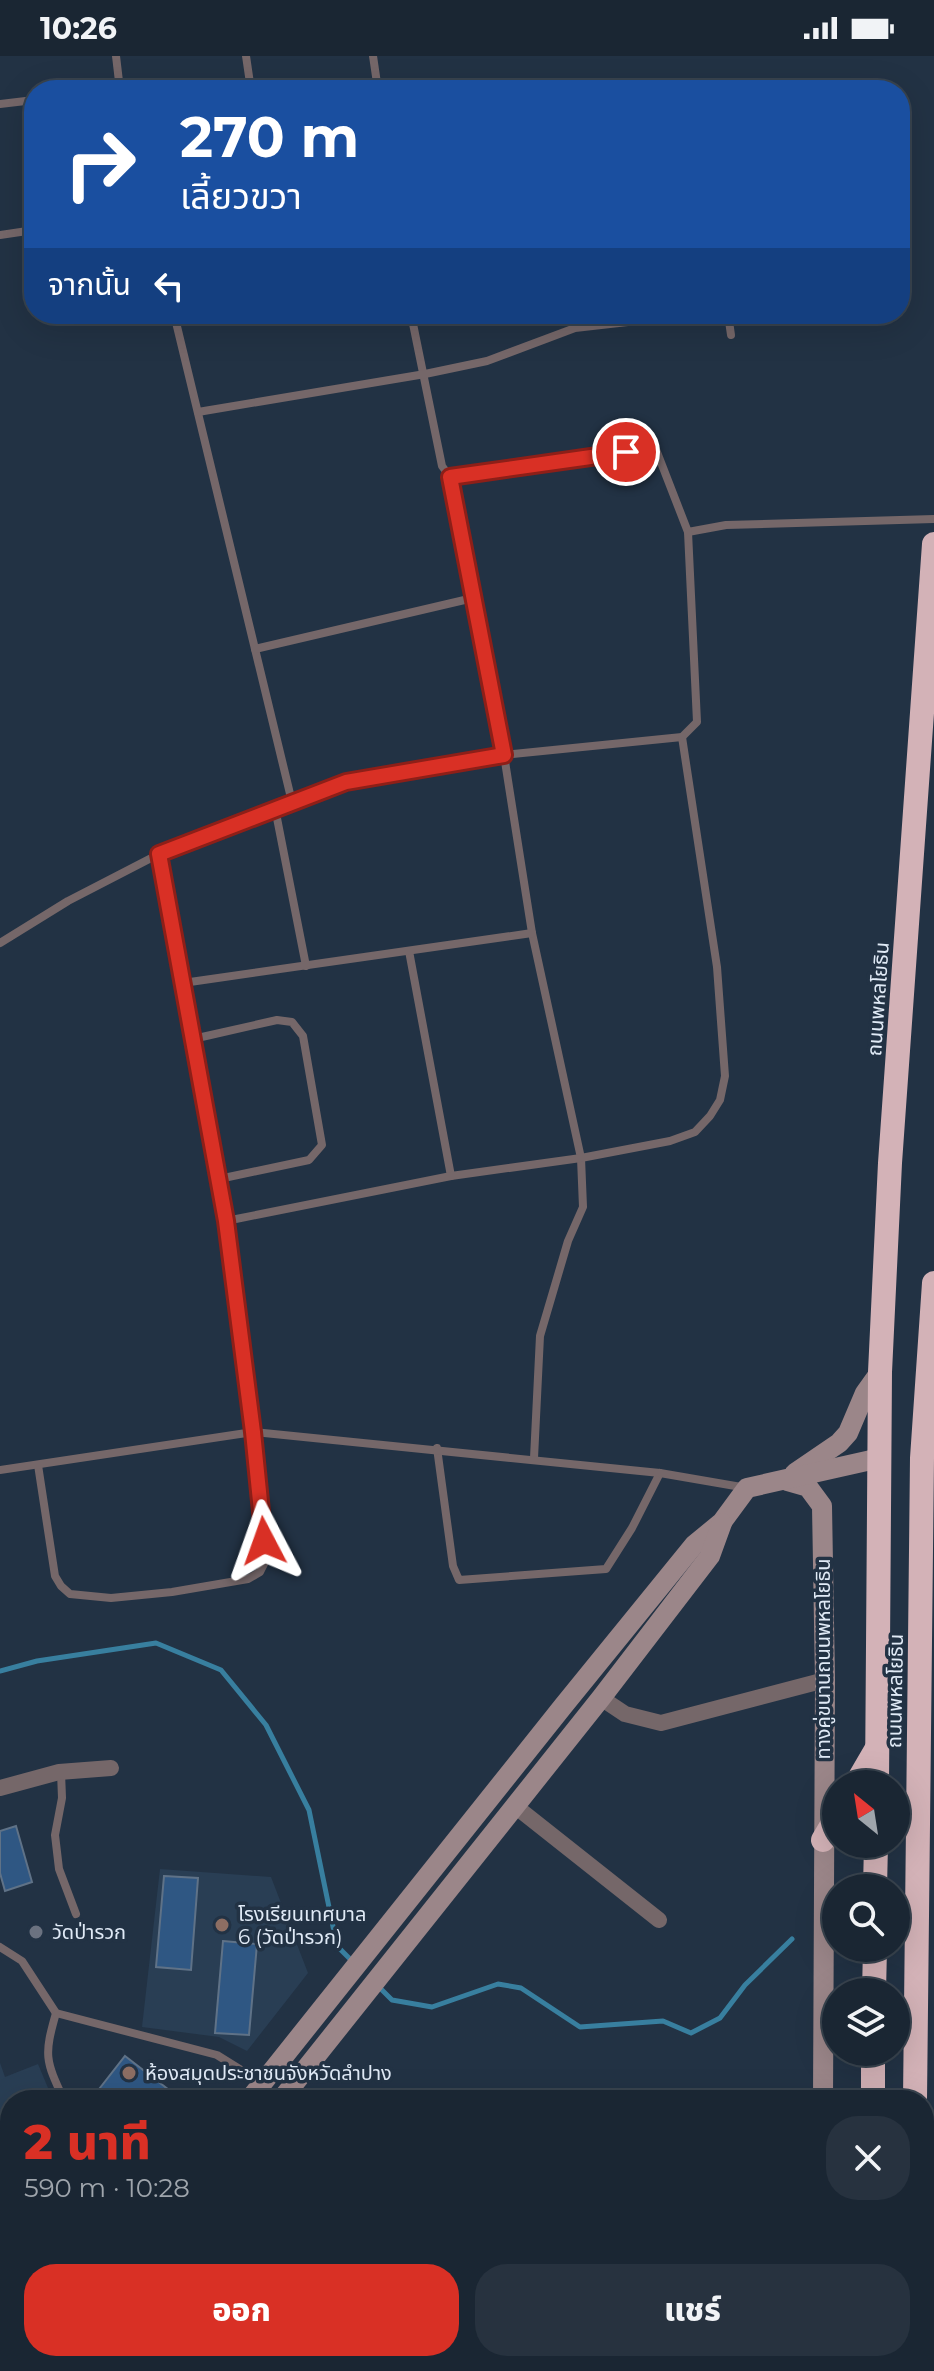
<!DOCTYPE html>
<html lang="th">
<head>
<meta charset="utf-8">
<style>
	:root { --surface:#1a2633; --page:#27323f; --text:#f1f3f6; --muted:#9fa5ac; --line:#38434e; --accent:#d93025 }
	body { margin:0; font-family:Montserrat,"Noto Sans Thai",sans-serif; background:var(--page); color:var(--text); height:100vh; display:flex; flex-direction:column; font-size:30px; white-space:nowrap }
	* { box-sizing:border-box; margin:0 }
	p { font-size:26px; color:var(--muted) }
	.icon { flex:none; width:44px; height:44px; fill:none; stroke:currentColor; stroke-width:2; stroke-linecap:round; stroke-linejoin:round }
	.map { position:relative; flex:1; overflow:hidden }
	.details { position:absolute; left:0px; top:2034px; width:934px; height:282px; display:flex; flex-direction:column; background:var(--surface); border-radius:32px 32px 0 0; box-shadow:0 8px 32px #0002,0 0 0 2px var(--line) }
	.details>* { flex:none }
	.top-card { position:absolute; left:24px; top:24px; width:886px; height:244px; border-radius:32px; box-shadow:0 8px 32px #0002,0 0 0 2px var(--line); background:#1a4fa0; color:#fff; overflow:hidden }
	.needle { width:52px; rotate:330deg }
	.controls { position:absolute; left:822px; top:1714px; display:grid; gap:16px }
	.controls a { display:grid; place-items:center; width:88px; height:88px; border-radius:50%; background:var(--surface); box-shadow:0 8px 32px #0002,0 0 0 2px var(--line); font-size:40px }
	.pin { position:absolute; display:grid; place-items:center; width:68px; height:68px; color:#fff; margin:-34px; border:4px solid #fff; border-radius:50%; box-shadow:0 2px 8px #0007 }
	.me { position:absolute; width:88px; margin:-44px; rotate:356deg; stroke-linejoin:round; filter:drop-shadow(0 0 6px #0008) }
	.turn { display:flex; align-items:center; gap:28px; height:168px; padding:0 24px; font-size:36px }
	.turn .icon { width:104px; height:104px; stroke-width:2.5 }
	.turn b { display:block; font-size:56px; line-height:68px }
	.then { display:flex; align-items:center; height:76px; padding:0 24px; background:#0003; gap:16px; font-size:30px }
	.round { display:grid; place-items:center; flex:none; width:84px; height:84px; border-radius:32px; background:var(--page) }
	.overview { display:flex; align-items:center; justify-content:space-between; height:136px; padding:0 24px }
	h1 { font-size:48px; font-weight:800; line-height:60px; color:var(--accent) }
	.action { display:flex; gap:16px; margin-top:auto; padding:16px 24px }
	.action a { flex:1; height:92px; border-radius:32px; background:var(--accent); color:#fff; font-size:32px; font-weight:800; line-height:92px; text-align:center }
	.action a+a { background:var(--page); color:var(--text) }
	.status { display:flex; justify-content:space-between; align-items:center; height:56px; padding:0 40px; background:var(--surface); direction:ltr }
	.status svg { height:22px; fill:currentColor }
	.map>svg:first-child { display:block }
	.built { fill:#293e54 }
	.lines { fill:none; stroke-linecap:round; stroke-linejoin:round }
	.stream { stroke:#387f9f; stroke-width:5 }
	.building { fill:#2f5783; stroke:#5f7287; stroke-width:2 }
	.lane { stroke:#756769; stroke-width:8 }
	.street { stroke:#756769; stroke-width:16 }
	.secondary { stroke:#9b8689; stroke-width:20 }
	.highway { stroke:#d3b2b7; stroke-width:24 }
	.route-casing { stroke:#8d1f18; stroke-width:20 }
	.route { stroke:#d93025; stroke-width:14 }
	.education-dot { fill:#8d6e63; stroke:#223244; stroke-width:3 }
	.worship-dot { fill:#6b7280; stroke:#223244; stroke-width:3 }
	.labels { text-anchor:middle; stroke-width:7; stroke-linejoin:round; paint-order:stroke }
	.street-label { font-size:20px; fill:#e0eaf6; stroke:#223244 }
	.poi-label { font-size:20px; fill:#e0eaf6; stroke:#223244; text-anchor:start }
</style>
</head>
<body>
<div class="status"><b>10:26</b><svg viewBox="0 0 49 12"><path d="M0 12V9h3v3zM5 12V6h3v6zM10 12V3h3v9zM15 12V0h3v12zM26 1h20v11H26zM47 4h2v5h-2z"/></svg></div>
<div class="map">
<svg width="934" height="2315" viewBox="0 0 934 2315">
	<rect width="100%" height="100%" fill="#223244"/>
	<g class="built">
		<path d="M160 1813 271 1821 308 1917 247 1995 219 1981 142 1971Z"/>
		<path d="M0 2007 5 2021 38 2008 53 2044H10V2215L0 2213Z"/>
	</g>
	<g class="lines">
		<g class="stream">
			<path d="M0 1615 37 1605 156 1587 221 1614 266 1669 309 1754 337 1890 353 1906"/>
			<path d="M377 1929 392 1944 432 1951 498 1928 521 1932 580 1971 663 1965 691 1977 720 1962 745 1929 792 1883"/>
		</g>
	</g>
	<g class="building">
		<path d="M16 1770 32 1826 5 1835 0 1817V1775Z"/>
		<path d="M164 1820 198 1822 191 1914 156 1911Z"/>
		<path d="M223 1885 257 1888 249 1979 215 1977Z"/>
		<path d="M125 2000 169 2034 161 2044H105L96 2037Z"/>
	</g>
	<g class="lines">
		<g class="lane">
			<path d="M116 0 120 34"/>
			<path d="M246 0 251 34"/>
			<path d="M373 0 378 34"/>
			<path d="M0 48 34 44"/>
			<path d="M0 179 34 174"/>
			<path d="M174 258 292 746"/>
			<path d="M411 258 442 410 450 421 504 699 532 877 581 1102 583 1151 568 1185 540 1280 534 1402"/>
			<path d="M728 258 731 279"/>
			<path d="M198 356 425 318 487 305 575 272 698 258"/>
			<path d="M688 476 726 469 934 463"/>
			<path d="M255 593 473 542"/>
			<path d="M275 752 306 910"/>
			<path d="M0 887 68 845 159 798 346 726 504 699 682 681 697 666 688 476 655 391 450 421"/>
			<path d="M409 895 451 1120"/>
			<path d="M183 927 532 877"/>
			<path d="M193 983 277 964 292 966 303 980 322 1089 309 1104 219 1123"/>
			<path d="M226 1165 451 1120 581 1102 670 1085 695 1076 710 1060 720 1044 725 1020 717 911 682 681"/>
			<path d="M437 1392 453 1510 459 1524 606 1513 632 1472 660 1417"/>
			<path d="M38 1409 55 1520 61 1530 70 1538 111 1542 172 1536 248 1523 260 1516 265 1506C253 1270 202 1031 159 798"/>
			<path d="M0 1414 253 1376 660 1417 747 1432"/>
			<path d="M61 1716 62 1742 55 1779 59 1813 76 1858"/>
			<path d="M0 1891 22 1905 56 1957 217 1999 262 2027"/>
			<path d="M56 1957C44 1999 45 2004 64 2044"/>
			<path d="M451 2306 465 2315"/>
		</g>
		<g class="street">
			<path d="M601 1642 625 1658 661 1667 825 1624"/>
			<path d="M0 1732 59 1716 111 1712"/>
			<path d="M515 1750 659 1864"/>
			<path d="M0 2229 10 2231"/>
			<path d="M171 2306 183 2315"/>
		</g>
		<g class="secondary">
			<path d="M795 1417 839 1387 848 1377 865 1337 880 1316"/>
			<path d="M787 1425 808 1431 822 1450 825 1624 823 2044"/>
			<path d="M249 2044 564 1649 694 1489 722 1466 747 1432 880 1402"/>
			<path d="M281 2044 601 1642 710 1500 722 1467"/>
			<path d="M823 2306V2315"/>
			<path d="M33 2315 40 2306"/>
			<path d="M65 2315 72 2306"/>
		</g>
		<g class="highway">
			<path d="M856 1728 877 1692"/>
			<path d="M877 1728 880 1316 890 1107 934 488"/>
			<path d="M823 1784 836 1762"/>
			<path d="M875 1832 876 1788"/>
			<path d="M874 1936 875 1892"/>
			<path d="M873 2044V1996"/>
			<path d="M915 2044 922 1402 934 1227"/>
			<path d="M869 2315V2306"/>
			<path d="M912 2315 913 2306"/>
		</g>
	</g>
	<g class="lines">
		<defs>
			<path id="route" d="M264 1485 253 1376 226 1165 159 798 346 726 504 699 450 421 626 396"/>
		</defs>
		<use href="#route" class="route-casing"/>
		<use href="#route" class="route"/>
	</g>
	<g class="education-dot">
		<circle cx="222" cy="1869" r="8"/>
		<circle cx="129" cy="2017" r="8"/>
	</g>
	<circle class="worship-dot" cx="36" cy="1876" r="8"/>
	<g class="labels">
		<g class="street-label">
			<text transform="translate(878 943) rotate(-86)" y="7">ถนนพหลโยธิน</text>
			<text transform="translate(823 1603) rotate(-90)" y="7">ทางคู่ขนานถนนพหลโยธิน</text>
			<text transform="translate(895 1635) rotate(-89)" y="7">ถนนพหลโยธิน</text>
		</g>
		<g class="poi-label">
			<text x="238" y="1865">โรงเรียนเทศบาล<tspan x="238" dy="23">6 (วัดป่ารวก)</tspan></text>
			<text x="52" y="1883">วัดป่ารวก</text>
			<text x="145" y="2024">ห้องสมุดประชาชนจังหวัดลำปาง</text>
		</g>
	</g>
</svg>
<div class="controls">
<a><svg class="needle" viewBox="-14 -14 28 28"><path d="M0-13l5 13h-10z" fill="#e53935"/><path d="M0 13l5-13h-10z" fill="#9fa5ac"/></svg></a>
<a><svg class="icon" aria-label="search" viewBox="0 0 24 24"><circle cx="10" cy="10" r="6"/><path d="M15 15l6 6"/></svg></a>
<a><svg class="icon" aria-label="layers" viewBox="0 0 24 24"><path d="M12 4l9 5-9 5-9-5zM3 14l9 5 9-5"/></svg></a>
</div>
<div class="pin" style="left:626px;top:396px;background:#d93025"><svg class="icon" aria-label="arrive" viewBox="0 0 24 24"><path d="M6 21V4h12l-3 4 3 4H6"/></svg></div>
<svg class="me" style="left:264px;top:1485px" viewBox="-20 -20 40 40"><path d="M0-17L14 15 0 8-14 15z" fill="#d93025" stroke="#fff" stroke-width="4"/></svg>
<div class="top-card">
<div class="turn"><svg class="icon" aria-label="right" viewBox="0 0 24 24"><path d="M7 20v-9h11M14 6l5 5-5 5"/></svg><div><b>270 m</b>เลี้ยวขวา</div></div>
<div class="then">จากนั้น<svg class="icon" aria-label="left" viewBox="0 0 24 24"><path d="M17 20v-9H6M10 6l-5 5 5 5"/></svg></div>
</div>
<section class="details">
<div class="overview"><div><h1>2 นาที</h1><p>590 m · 10:28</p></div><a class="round"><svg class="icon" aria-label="close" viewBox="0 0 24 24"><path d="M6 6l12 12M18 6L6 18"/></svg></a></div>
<div class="action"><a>ออก</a><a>แชร์</a></div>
</section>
</div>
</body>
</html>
